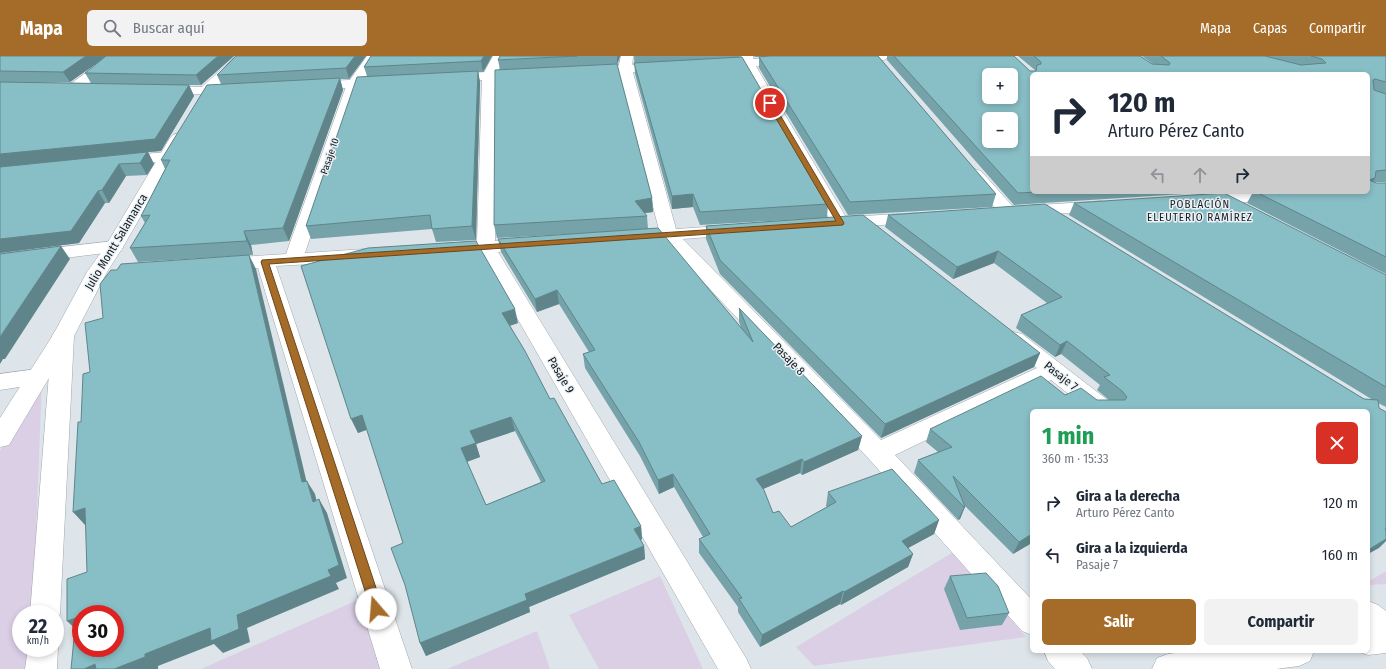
<!DOCTYPE html>
<html lang="es">
<head>
<meta charset="utf-8">
<style>
	:root { --surface:#fff; --page:#f2f2f3; --text:#1f2937; --muted:#747a83; --accent:#a46c28 }
	body { margin:0; font-family:"Fira Sans Condensed",sans-serif; background:var(--page); color:var(--text); height:100vh; display:flex; flex-direction:column; font-size:15px; white-space:nowrap }
	* { box-sizing:border-box; margin:0 }
	p { font-size:13px; color:var(--muted) }
	.icon { flex:none; width:22px; height:22px; fill:none; stroke:currentColor; stroke-width:2; stroke-linecap:round; stroke-linejoin:round }
	.map { position:relative; flex:1; overflow:hidden }
	.details { position:absolute; left:1030px; top:353px; width:340px; height:244px; display:flex; flex-direction:column; background:var(--surface); border-radius:6px; box-shadow:0 2px 6px #0003 }
	.details>* { flex:none }
	.hud { position:absolute; left:1030px; top:16px; width:340px; height:122px; border-radius:6px; box-shadow:0 2px 6px #0003; background:#fff; color:var(--text); overflow:hidden }
	.controls { position:absolute; left:982px; top:12px; display:grid; gap:8px }
	.controls a { display:grid; place-items:center; width:36px; height:36px; border-radius:6px; background:var(--surface); box-shadow:0 2px 6px #0003; font-size:20px }
	.speed { position:absolute; left:12px; top:549px; display:flex; gap:8px; font-size:20px; font-weight:700; text-align:center }
	.speed>* { display:grid; place-content:center; width:52px; height:52px; border-radius:50%; background:var(--surface); box-shadow:0 2px 6px #0003; line-height:1 }
	.speed small { font-size:10px; font-weight:400 }
	.speed .limit { border:6px solid #d22; background:#fff; color:#111 }
	.pin { position:absolute; display:grid; place-items:center; width:34px; height:34px; color:#fff; margin:-17px; border:2px solid #fff; border-radius:50%; box-shadow:0 1px 4px #0007 }
	.me { position:absolute; width:44px; margin:-22px; rotate:342deg; stroke-linejoin:round; filter:drop-shadow(0 0 3px #0008) }
	.turn { display:flex; align-items:center; gap:14px; height:84px; padding:0 12px; font-size:18px }
	.turn .icon { width:52px; height:52px; stroke-width:2.5 }
	.turn b { display:block; font-size:28px; line-height:34px }
	.lanes { display:flex; align-items:center; height:38px; padding:0 12px; background:#0003; justify-content:center; gap:20px; direction:ltr }
	.lanes .off { opacity:.35 }
	.round { display:grid; place-items:center; flex:none; width:42px; height:42px; border-radius:6px; background:var(--page) }
	.overview { display:flex; align-items:center; justify-content:space-between; height:68px; padding:0 12px }
	h1 { font-size:24px; font-weight:700; line-height:30px; color:#1e9e55 }
	.action { display:flex; gap:8px; margin-top:auto; padding:8px 12px }
	.action a { flex:1; height:46px; border-radius:6px; background:var(--accent); color:#fff; font-size:16px; font-weight:700; line-height:46px; text-align:center }
	.action a+a { background:var(--page); color:var(--text) }
	ul { padding:0; list-style:none }
	li { display:flex; align-items:center; gap:12px; height:52px; padding:0 12px }
	li div { flex:1 }
	li b { display:block; font-size:15px }
	li em { font-style:normal }
	header { display:flex; align-items:center; gap:24px; box-sizing:border-box; height:56px; padding:0 20px; background:var(--accent); color:#fff }
	header strong { font-size:19px }
	nav { display:flex; gap:22px; margin-inline-start:auto; font-size:14px }
	.search { width:280px; height:36px; background:var(--page); display:flex; align-items:center; gap:10px; box-sizing:border-box; padding:0 14px; border-radius:6px; color:var(--muted); font-size:15px }
	.map>svg:first-child { display:block }
	.green { fill:#dbcfe6 }
	.lines { fill:none; stroke-linecap:round; stroke-linejoin:round }
	.minor-casing { stroke:#a0a6ab; stroke-width:1 }
	.tertiary-casing { stroke:#a0a6ab; stroke-width:1 }
	.minor { fill:#fff; fill-rule:evenodd }
	.tertiary { fill:#fff; fill-rule:evenodd }
	.wall { fill:#75a3a9; fill-rule:evenodd }
	.shaded-wall { fill:#5f858a }
	.building { fill:#88bec5; stroke:#5f858a; fill-rule:evenodd }
	.route { fill:#a46c28; stroke:#6b461a }
	.labels { text-anchor:middle; stroke-width:3; stroke-linejoin:round; paint-order:stroke }
	.far-street-label { font-size:10px; fill:#171a1b; stroke:#ebf2f7 }
	.far-neighbourhood-label { font-size:11px; letter-spacing:1px; fill:#171a1b; stroke:#ebf2f7 }
	.street-label { font-size:12px; fill:#171a1b; stroke:#ebf2f7 }
</style>
</head>
<body>
<header>
<strong>Mapa</strong>
<div class="search"><svg class="icon" aria-label="search" viewBox="0 0 24 24"><circle cx="10" cy="10" r="6"/><path d="M15 15l6 6"/></svg>Buscar aquí</div>
<nav><a>Mapa</a><a>Capas</a><a>Compartir</a></nav>
</header>
<div class="map">
<svg width="1386" height="613" viewBox="0 0 1386 613">
	<rect width="100%" height="100%" fill="#dde5ea"/>
	<g class="green">
		<path d="M42 323 33 558H21V592H32L31 613H0V395Z"/>
		<path d="M955 495 1026 581 814 610 796 591Z"/>
		<path d="M1386 515V528L1368 529V526Z"/>
		<path d="M660 520 703 613H599L569 559Z"/>
		<path d="M360 543 381 613H201Z"/>
		<path d="M537 575 550 613H447Z"/>
	</g>
	<g class="lines">
		<defs>
			<g id="minor">
				<path d="M109 0H123L79 35H69L67 32 69 29Z"/>
				<path d="M236 0H250L211 38H161L156 37 154 34 156 31 161 30 202 31Z"/>
				<path d="M367 0H380L361 28 305 197 365 193 372 195 374 199 372 203 365 205 276 210 412 613H380L258 212 224 214 217 212 214 208 217 204 224 202 286 198 347 28Z"/>
				<path d="M493 0H505L496 20 495 185 529 182 536 184 538 188 536 192 498 196 746 602 751 613H718L480 197 449 199 442 197 440 193 442 189 477 186 482 20Z"/>
				<path d="M621 0H633L632 13 676 173 736 169 742 170 745 174 742 178 736 179 683 183 881 384 1037 312 1006 288 1003 283 1006 278 1014 276 1022 278 1114 349 1118 355H1090L1051 324 895 399 1032 544V579L1022 575 869 403 664 184 635 186 629 185 626 181 629 177 659 174 618 13Z"/>
				<path d="M741 0H753L754 7 846 161 916 157 922 158 925 162 922 166 841 172 834 171 740 7Z"/>
				<path d="M167 96 173 98 175 101 173 104 122 110 116 108 114 105 116 102 122 100Z"/>
				<path d="M975 113 981 115 1016 154 1018 151 1024 150 1101 145 1107 146 1110 150 1107 154 1101 155 1024 160 1016 157 1014 160 1008 161 1002 160 967 118 969 115Z"/>
				<path d="M1243 136H1324L1322 140 1316 141 1203 149 1197 148 1194 144 1197 140 1203 139Z"/>
				<path d="M114 185 121 187 123 191 121 195 0 210V198Z"/>
				<path d="M63 273 71 275 74 280 60 558 55 568V558H30L52 280 55 275Z"/>
				<path d="M37 313 45 315 48 321 45 327 0 334V318Z"/>
				<path d="M1368 545 1378 549 1386 555V587L1375 583 1368 577Z"/>
				<path d="M55 585 58 592 57 613H25L28 592H55Z"/>
				<path d="M1044 595H1080L1087 602 1092 613H1055L1048 605Z"/>
			</g>
			<g id="tertiary">
				<path d="M842 0H890L884 4 847 6 842 5 840 2Z"/>
				<path d="M789 1 796 5 794 8 715 13 710 12 708 9 710 6 715 5Z"/>
				<path d="M665 7 670 8 672 11 670 14 590 19 585 18 583 15 585 12 590 11Z"/>
				<path d="M525 14 530 15 532 18 530 21 450 26 445 25 443 22 445 19 450 18Z"/>
				<path d="M386 22 391 23 393 26 391 29 312 34 307 33 305 30 307 27 312 26Z"/>
				<path d="M178 77 183 79 186 82 123 191 107 216 74 280 9 389 0 391V362L53 279 87 216 105 191 170 82 173 79Z"/>
				<path d="M1386 569V597L1368 599 1357 595H1368V571Z"/>
				<path d="M1189 595H1314L1310 605 1299 610 1276 613H1152L1157 602 1168 598Z"/>
			</g>
		</defs>
		<use href="#minor" class="minor-casing"/>
		<use href="#tertiary" class="tertiary-casing"/>
		<use href="#minor" class="minor"/>
		<use href="#tertiary" class="tertiary"/>
	</g>
	<g class="wall">
		<path d="M0 0H234L201 29H189L194 40 161 95 148 96 154 108 147 119 126 120 109 147H105L79 187 0 197V26L91 27 85 17 100 5 70 26H0Z"/>
		<path d="M366 0 349 23H340L343 34 289 185 251 189 253 199 138 206 130 192 145 167 141 160 165 113 161 104 221 28 217 19Z"/>
		<path d="M371 0H492L483 16H478L480 26 476 184 436 186 432 173 311 183 306 170 367 20 364 11Z"/>
		<path d="M500 0H620L617 9 652 142 653 156 645 157 647 160 648 173 741 271 739 266V252L862 380 858 394 802 419 800 417 763 433 773 457 791 471 827 451 826 450 828 436 939 464 934 478 908 492 913 498 908 511 841 549 840 548 760 591 738 556V551L699 497V483L703 481 674 431 659 438 640 400 585 312 583 298 589 296 559 248 537 256 501 196 498 183 624 175 497 182 494 169 500 14 498 4Z"/>
		<path d="M634 0H740L739 2 828 148 827 162 1040 297 1034 311 881 382 720 218 706 183V170L821 162 700 169 693 151 672 153 635 18Z"/>
		<path d="M754 0H878L996 138 992 151 848 159 759 12V1H755Z"/>
		<path d="M887 0H1014L1030 15H1035V14L1018 0H1140L1152 8H1153L1142 0H1386V126H1374L1376 127H1386V218L1247 147 1253 136H1368V18L1032 136H1215L1014 149 887 4Z"/>
		<path d="M1074 147 1386 219V351L1378 347 1379 492 1368 355H1032V490L1030 488 1013 498 965 450 960 463 958 464 914 417 918 404 938 396 926 386 930 373 1065 339 1097 344H1109L1097 334 1100 329 1061 298 1055 301 1016 272 1021 259 1047 247 994 207 953 223 885 171 888 159 1045 148 1364 343 1373 344 1069 159Z"/>
		<path d="M301 210 518 267 510 270 550 343 602 428 641 470 642 483 641 484 644 490 645 503 529 551 530 556 426 600 420 587 403 487 367 374 358 377ZM515 375 541 426 486 449 467 406 480 401 476 388Z"/>
		<path d="M950 520 1009 557 1002 569 960 574 944 533Z"/>
	</g>
	<g class="shaded-wall">
		<path d="M86 0H107L70 26 63 16Z"/>
		<path d="M218 0H234L201 29 196 19Z"/>
		<path d="M355 0H366L349 23 346 12Z"/>
		<path d="M484 0H492L483 16 481 5Z"/>
		<path d="M617 0H620L617 9Z"/>
		<path d="M478 15 480 26 476 184 472 170Z"/>
		<path d="M340 22 343 34 289 185 283 172Z"/>
		<path d="M189 29 194 40 161 95 148 96 154 108 147 119 140 107 0 111V98Z"/>
		<path d="M119 108 126 120 109 147 102 134Z"/>
		<path d="M1375 122 1368 132 1369 124Z"/>
		<path d="M98 135 105 147 79 187 0 197V183Z"/>
		<path d="M693 138V151L672 153V140Z"/>
		<path d="M652 142 653 156 636 158 635 145Z"/>
		<path d="M244 175 251 189 253 199 247 185Z"/>
		<path d="M61 190 70 203 5 303H3L0 308V281Z"/>
		<path d="M998 195 994 207 953 223 957 211Z"/>
		<path d="M249 199 256 213 310 440 302 426Z"/>
		<path d="M557 234 559 248 537 256 535 243Z"/>
		<path d="M515 253 518 267 505 271 502 257Z"/>
		<path d="M1067 285 1061 298 1055 301 1060 289Z"/>
		<path d="M1040 297 1034 311 881 382 885 368Z"/>
		<path d="M362 359 368 373 358 377 351 363Z"/>
		<path d="M511 361 515 375 476 388 480 401 466 406 461 392 470 375Z"/>
		<path d="M862 380 858 394 802 419 804 406Z"/>
		<path d="M802 403 800 417 754 437 756 423Z"/>
		<path d="M673 418 674 431 659 438 658 424Z"/>
		<path d="M307 425 315 438 320 459 313 446Z"/>
		<path d="M319 443 327 457 347 522 336 527 339 533 247 572 250 586 223 597 214 588 158 610V613H114L145 598 237 559 328 514Z"/>
		<path d="M964 451H965L960 463 958 464Z"/>
		<path d="M85 452 86 470 73 456Z"/>
		<path d="M939 464 934 478 897 498 902 485Z"/>
		<path d="M641 470 642 483 636 486 634 473Z"/>
		<path d="M1032 478V484L1030 488 1013 498 1019 486Z"/>
		<path d="M1386 483V485L1379 492 1368 498V494Z"/>
		<path d="M644 490 645 503 529 551 530 556 426 600 420 587 525 538Z"/>
		<path d="M913 498 908 511 841 549 844 536Z"/>
		<path d="M843 535 840 548 760 591 762 579Z"/>
		<path d="M76 562 81 578 67 565Z"/>
		<path d="M95 608 101 613H84Z"/>
	</g>
	<g class="building">
		<path d="M0 0H86L63 16 0 15Z"/>
		<path d="M106 0H218L196 19 85 17Z"/>
		<path d="M236 0H355L346 12 217 19Z"/>
		<path d="M371 0H484L481 5 364 11Z"/>
		<path d="M500 0H577L498 4Z"/>
		<path d="M770 0H878L996 138 850 146 759 1Z"/>
		<path d="M894 0H1014L1030 15H1036L1037 9 1041 8V6L1034 0H1140L1152 8 1169 9 1170 7 1161 0H1265L1301 9 1326 7 1322 3 1311 0H1386V26L1375 23 1373 24 1374 34 1386 38V114L1376 115 1375 122 1369 124 1376 127H1386V201L1256 136H1368V18H1032V136H1038L1018 137ZM989 19H1011V41H989ZM989 63H1011V85H989Z"/>
		<path d="M742 1 828 148 700 156 693 138 672 140 634 7Z"/>
		<path d="M617 8 652 142 635 145 647 160 494 169 495 14Z"/>
		<path d="M478 15 472 170 432 173 430 159 306 170 357 21Z"/>
		<path d="M340 22 283 172 244 175 247 185 130 192 150 159 141 160 170 104H161L207 29Z"/>
		<path d="M0 26 189 29 155 83 0 98Z"/>
		<path d="M147 96 140 107 119 108 102 134 98 135 71 175 0 183V111Z"/>
		<path d="M1224 137 1386 219V331L1074 147Z"/>
		<path d="M1045 148 1364 343 1378 344 1379 352 1386 356V472L1385 473 1386 474V483L1368 494V355H1032V478L1019 486 953 420 965 451H964L918 404 952 391 930 373 1041 320 1065 339 1081 332 1097 344H1125L1127 341 1122 335 1104 321 1110 319 1067 285 1060 289 1021 259 1062 241 998 195 957 211 888 159Z"/>
		<path d="M863 159 1040 297 885 368 720 204 706 170Z"/>
		<path d="M658 172 753 286 739 252 862 380 804 406 802 403 756 423 764 434 773 457 779 455 791 471 836 446 828 436 892 413 939 464 902 485 913 498 844 536 843 535 762 579 739 543 742 542 699 483 710 478 673 418 658 424 639 386 583 298 595 294 557 234 535 243 498 183Z"/>
		<path d="M476 185 515 253 502 257 525 295 550 343 554 342 602 428 614 424 641 470 634 473 644 490 525 538 527 544 420 587 405 529 391 492 403 487 362 359 351 363 301 210 368 192ZM511 361 545 425 486 449 461 392 476 387 470 375Z"/>
		<path d="M61 190 0 281V198Z"/>
		<path d="M249 199 302 426 307 425 313 446 319 443 339 509 328 514 331 520 237 559 239 573 211 585 210 572 145 598V601L114 613H96L95 608 84 613H71L76 562 67 565V523L87 516 85 452 73 456 78 366H81L83 318 90 316 85 267 103 262 100 228 111 214H117L121 208ZM81 558H115V592H81Z"/>
		<path d="M986 517 998 530 1009 557 967 562 950 520Z"/>
	</g>
	<path class="route" d="M770 45 773 47 844 167 843 169 269 208 383 553 381 557 376 558 372 557 261 206 262 204 836 165 767 47Z"/>
	<g class="labels">
		<g class="far-street-label">
			<text transform="translate(329 100) rotate(-71)" y="4">Pasaje 10</text>
		</g>
		<g class="far-neighbourhood-label">
			<text x="1200" y="152">POBLACIÓN<tspan x="1200" dy="13">ELEUTERIO RAMÍREZ</tspan></text>
		</g>
		<g class="street-label">
			<text transform="translate(116 186) rotate(-59)" y="4">Julio Montt Salamanca</text>
			<text transform="translate(789 303) rotate(46)" y="4">Pasaje 8</text>
			<text transform="translate(561 319) rotate(59)" y="4">Pasaje 9</text>
			<text transform="translate(1061 320) rotate(38)" y="4">Pasaje 7</text>
		</g>
	</g>
</svg>
<div class="controls">
<a>+</a>
<a>−</a>
</div>
<div class="speed"><div>22<small>km/h</small></div><div class="limit">30</div></div>
<div class="pin" style="left:770px;top:47px;background:#d93025"><svg class="icon" aria-label="arrive" viewBox="0 0 24 24"><path d="M6 21V4h12l-3 4 3 4H6"/></svg></div>
<svg class="me" style="left:376px;top:553px" viewBox="-20 -20 40 40"><circle r="19" fill="#fff"/><path d="M0-13L10 11 0 6-10 11z" fill="#a46c28"/></svg>
<div class="hud">
<div class="turn"><svg class="icon" aria-label="right" viewBox="0 0 24 24"><path d="M7 20v-9h11M14 6l5 5-5 5"/></svg><div><b>120 m</b>Arturo Pérez Canto</div></div>
<div class="lanes"><svg class="icon off" aria-label="left" viewBox="0 0 24 24"><path d="M17 20v-9H6M10 6l-5 5 5 5"/></svg><svg class="icon off" aria-label="ahead" viewBox="0 0 24 24"><path d="M12 20V5M6 11l6-6 6 6"/></svg><svg class="icon" aria-label="right" viewBox="0 0 24 24"><path d="M7 20v-9h11M14 6l5 5-5 5"/></svg></div>
</div>
<section class="details">
<div class="overview"><div><h1>1 min</h1><p>360 m · 15:33</p></div><a class="round" style="background:#d93025;color:#fff"><svg class="icon" aria-label="close" viewBox="0 0 24 24"><path d="M6 6l12 12M18 6L6 18"/></svg></a></div>
<ul>
<li><svg class="icon" aria-label="right" viewBox="0 0 24 24"><path d="M7 20v-9h11M14 6l5 5-5 5"/></svg><div><b>Gira a la derecha</b><p>Arturo Pérez Canto</p></div><em>120 m</em></li>
<li><svg class="icon" aria-label="left" viewBox="0 0 24 24"><path d="M17 20v-9H6M10 6l-5 5 5 5"/></svg><div><b>Gira a la izquierda</b><p>Pasaje 7</p></div><em>160 m</em></li>
</ul>
<div class="action"><a>Salir</a><a>Compartir</a></div>
</section>
</div>
</body>
</html>
